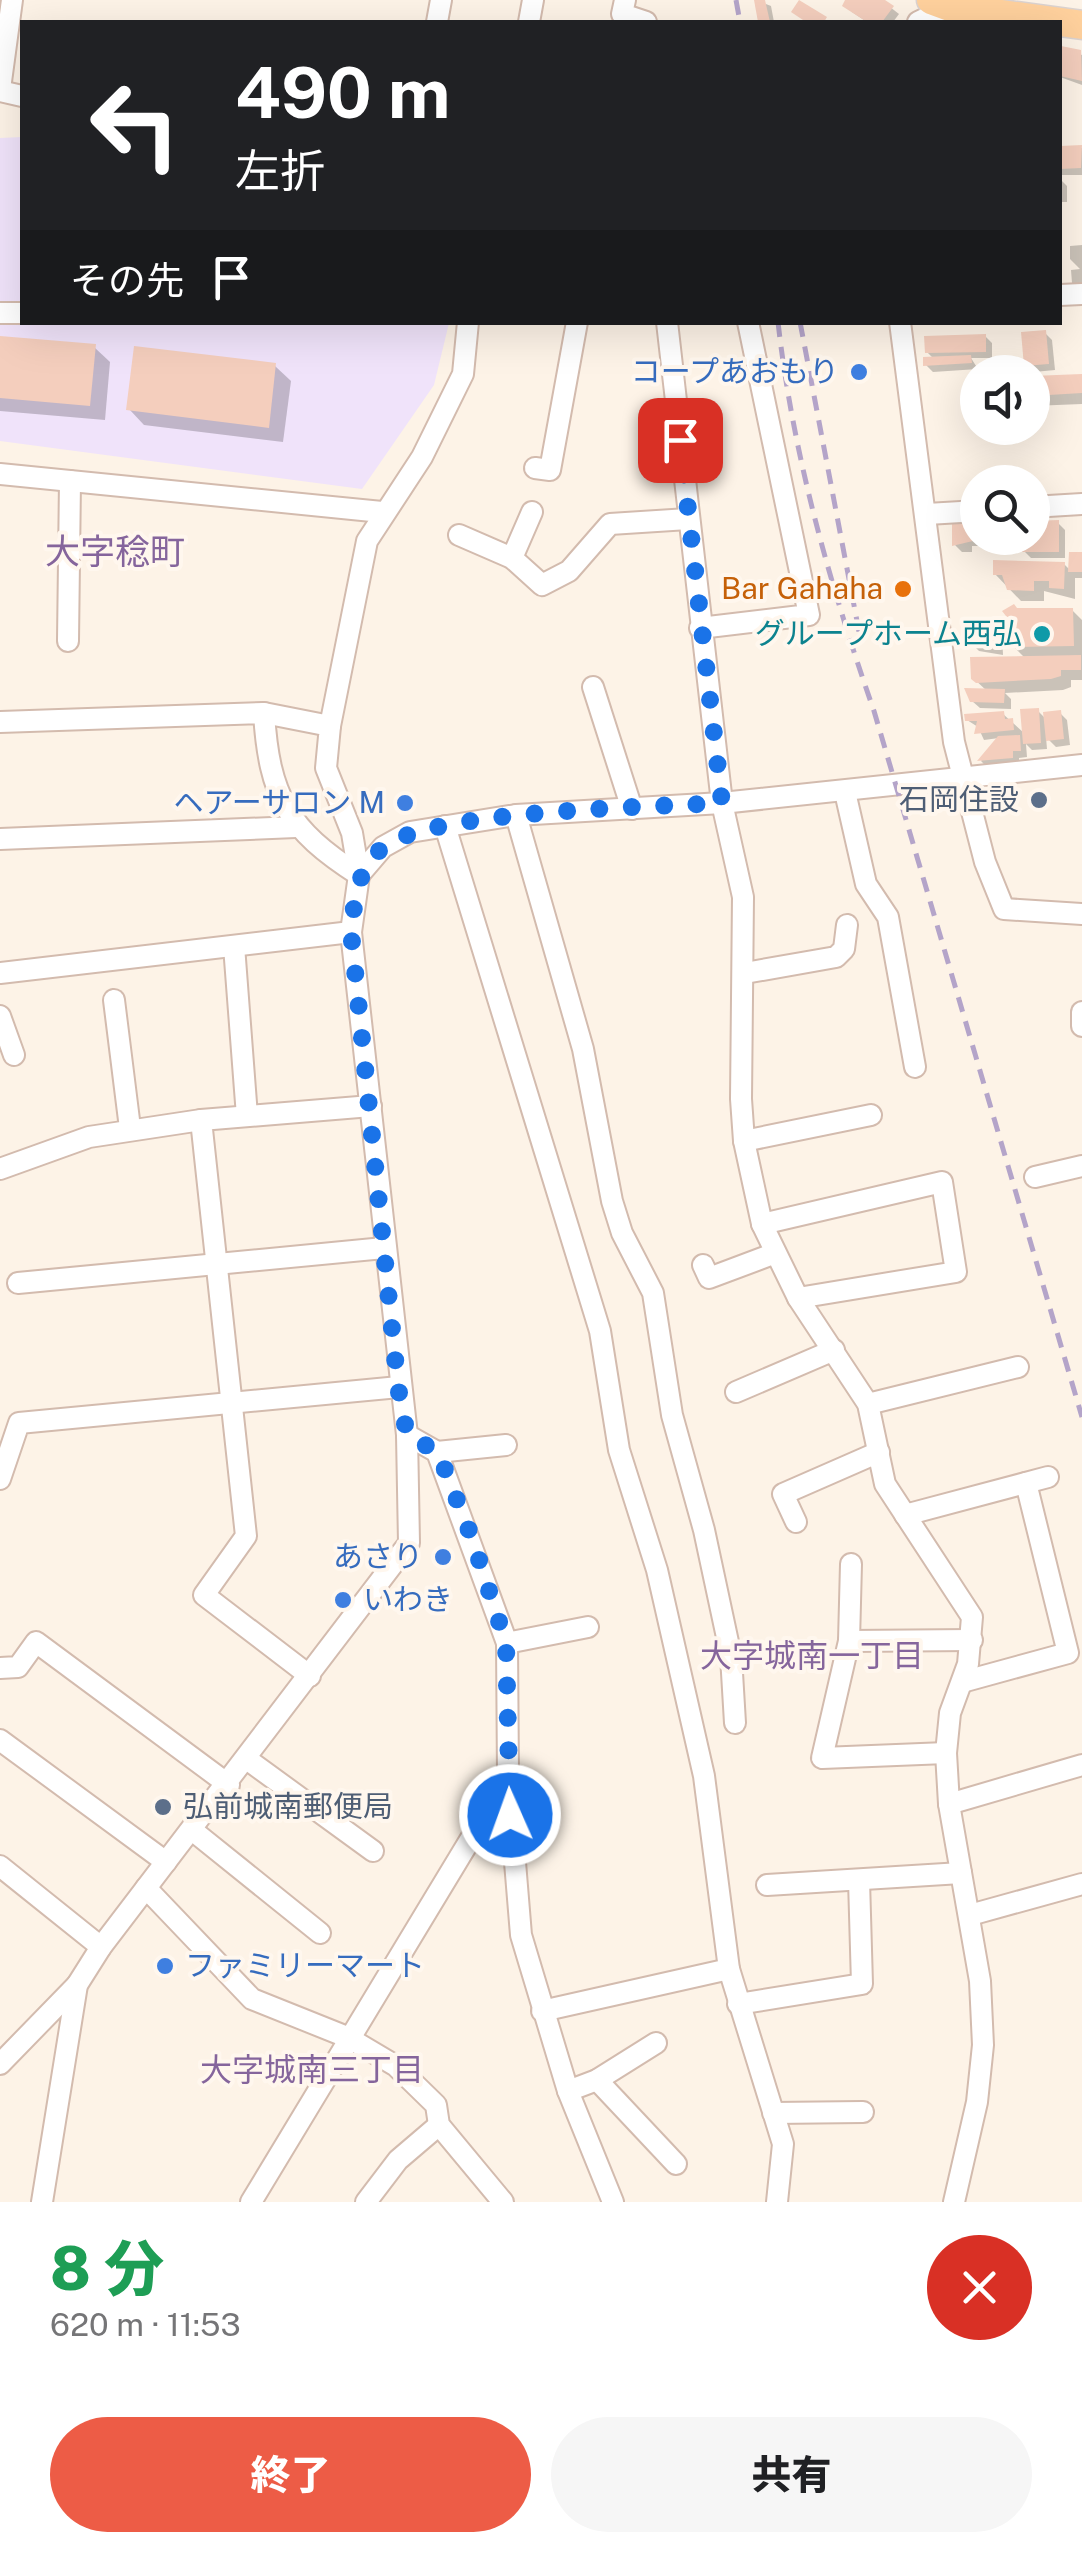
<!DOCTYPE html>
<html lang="ja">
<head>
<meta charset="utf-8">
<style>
	:root { --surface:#fff; --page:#f6f6f6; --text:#202124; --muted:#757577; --accent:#ed5c46 }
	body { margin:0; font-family:"Public Sans","Noto Sans JP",sans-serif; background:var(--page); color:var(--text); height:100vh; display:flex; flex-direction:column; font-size:38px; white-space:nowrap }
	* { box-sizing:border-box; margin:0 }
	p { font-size:32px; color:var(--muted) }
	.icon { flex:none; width:55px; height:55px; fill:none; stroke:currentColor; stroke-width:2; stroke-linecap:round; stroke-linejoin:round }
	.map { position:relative; height:2202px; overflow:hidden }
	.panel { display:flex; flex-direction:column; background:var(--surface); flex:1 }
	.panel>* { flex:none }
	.guide { position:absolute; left:20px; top:20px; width:1042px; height:305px; border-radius:0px; box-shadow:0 10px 40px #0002; background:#202124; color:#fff; overflow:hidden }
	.buttons { position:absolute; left:960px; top:355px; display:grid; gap:20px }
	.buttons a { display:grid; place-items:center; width:90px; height:90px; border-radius:50%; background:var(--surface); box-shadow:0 10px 40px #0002; font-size:50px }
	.pin { position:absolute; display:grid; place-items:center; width:85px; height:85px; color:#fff; margin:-42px; border-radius:20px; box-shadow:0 5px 15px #0006 }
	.me { position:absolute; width:110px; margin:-55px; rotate:358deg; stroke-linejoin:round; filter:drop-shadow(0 0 8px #0008) }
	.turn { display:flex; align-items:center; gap:35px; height:210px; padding:0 50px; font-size:45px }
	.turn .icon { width:130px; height:130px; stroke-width:2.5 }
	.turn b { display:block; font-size:70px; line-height:85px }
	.then { display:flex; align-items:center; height:95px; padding:0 50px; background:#0003; gap:20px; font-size:38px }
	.round { display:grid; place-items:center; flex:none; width:105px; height:105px; border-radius:52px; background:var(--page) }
	.head { display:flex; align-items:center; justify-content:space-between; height:170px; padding:0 50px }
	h1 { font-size:60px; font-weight:800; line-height:75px; color:#1e9e55 }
	.primary-button { display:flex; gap:20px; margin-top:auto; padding:20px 50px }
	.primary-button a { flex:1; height:115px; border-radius:60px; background:var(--accent); color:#fff; font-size:40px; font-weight:800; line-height:115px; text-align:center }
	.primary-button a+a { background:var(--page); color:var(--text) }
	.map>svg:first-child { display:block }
	.education { fill:#f0e3fa }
	.shadow { fill:#0003 }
	.building { fill:#f4cebd }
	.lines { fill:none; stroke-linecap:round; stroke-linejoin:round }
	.minor-casing { stroke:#d3bbae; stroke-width:24 }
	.major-casing { stroke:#dcd3d0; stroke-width:31 }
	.minor { stroke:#fff; stroke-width:20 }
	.major { stroke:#ffd19d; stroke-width:28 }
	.rail { stroke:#b4a4c9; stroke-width:5; stroke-dasharray:15 10; stroke-linecap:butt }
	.route { stroke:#1a73e8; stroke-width:18; stroke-dasharray:0 32.4 }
	.shop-dot { fill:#3f7fe0; stroke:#fff7ee; stroke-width:4 }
	.food-dot { fill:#e8710a; stroke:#fff7ee; stroke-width:4 }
	.culture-dot { fill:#0f9aa8; stroke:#fff7ee; stroke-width:4 }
	.service-dot { fill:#5c6f8a; stroke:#fff7ee; stroke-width:4 }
	.labels { text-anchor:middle; stroke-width:8; stroke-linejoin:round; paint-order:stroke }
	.shop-label { font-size:30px; fill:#366cbe; stroke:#fff7ee; text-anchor:end }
	.food-label { font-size:30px; fill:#c56008; stroke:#fff7ee; text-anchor:end }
	.culture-label { font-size:30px; fill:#0d838f; stroke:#fff7ee; text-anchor:end }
	.service-label { font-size:30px; fill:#4e5e75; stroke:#fff7ee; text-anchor:end }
	.neighbourhood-label { font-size:32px; fill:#85659c; stroke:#fff7ee }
	.quarter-label { font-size:35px; fill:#85659c; stroke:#fff7ee }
</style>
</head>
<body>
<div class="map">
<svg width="1082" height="2202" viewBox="0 0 1082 2202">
	<rect width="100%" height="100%" fill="#fdf3e7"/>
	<path class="education" d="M22 137V322L449 323 434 385 362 489 0 441V138Z"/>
	<g class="shadow">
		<path d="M756 0 771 6 774 22H761Z"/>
		<path d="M848 0H881L899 14 893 22H867L852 12Z"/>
		<path d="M1063 49 1082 55V85L1060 77Z"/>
		<path d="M1082 148V175H1060V149Z"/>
		<path d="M1060 179 1067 186V202H1060Z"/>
		<path d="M1082 245V290L1079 291 1072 283 1071 270 1080 269 1070 259V246Z"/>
		<path d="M1045 333 1052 340 1055 370 1034 372 1027 365Z"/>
		<path d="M985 336 992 343V358H971L978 369 933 372 926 365 934 359 927 352Z"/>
		<path d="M0 339 94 347 110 362 105 420 0 411Z"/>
		<path d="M275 366 291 381 283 442 144 425 129 409Z"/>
		<path d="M1082 376V404L1032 406V379Z"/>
		<path d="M1058 523 1065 530V558H1031L1024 551V538Z"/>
		<path d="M978 524V538L1011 541 982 542V546H972V552H962L955 545 954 525Z"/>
		<path d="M1082 554V578H1075V599L1044 591V601H1021L995 574 1064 564 1071 571Z"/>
		<path d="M1072 610 1082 620V680H1071V687L1063 690 1005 693 1011 699V709L980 708 972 701 987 691 973 678 1025 658 1013 646 1016 611Z"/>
		<path d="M995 625 1002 632 1003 655 979 651 972 644Z"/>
		<path d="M1038 711 1047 720 1060 713 1067 720 1070 745 1056 747 1046 737 1047 749 1032 750 1026 744 1027 757 1019 758V765L987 767 981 761 999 738 984 740 978 727 967 720 1003 714 1024 733Z"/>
	</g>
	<g class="building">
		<path d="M754 0H765L770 22H758Z"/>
		<path d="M799 0 827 17 824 22H806L791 12Z"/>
		<path d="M845 0H885L894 6 882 22H867L842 6Z"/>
		<path d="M1061 46 1081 50 1082 81 1060 76Z"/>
		<path d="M1082 145 1081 168 1060 169V146Z"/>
		<path d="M1046 330 1049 364 1024 366 1021 332Z"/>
		<path d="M986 334V352L925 353 924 336Z"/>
		<path d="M0 336 96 344 90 406 0 398Z"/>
		<path d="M134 346 276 363 269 428 126 410Z"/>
		<path d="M971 355 972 363 923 366V357Z"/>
		<path d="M1082 374V393L1032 396V376Z"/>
		<path d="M1059 520V552H1022V538H1032V521Z"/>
		<path d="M978 521 977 540 952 546V522Z"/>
		<path d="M1069 552H1082V572H1068Z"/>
		<path d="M993 560 1065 562 1064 589 1049 588V581H1034V591L1007 590 1002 575H993Z"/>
		<path d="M1014 604 1017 608H1073L1074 646 1010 647V621L1002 611Z"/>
		<path d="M970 623H996L997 649 970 645Z"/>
		<path d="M1081 655V670H1061V676L1051 679 976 683 971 679 970 657Z"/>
		<path d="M964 688 1005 689 1004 703 970 702Z"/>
		<path d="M1039 708 1041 743 1023 744 1020 709Z"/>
		<path d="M1061 710 1064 739 1046 741 1043 712Z"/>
		<path d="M1004 711 1005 719 1013 718 1014 730 974 734 977 721H965L964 714Z"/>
		<path d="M1020 735 1021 751H1013V758L977 761 998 736Z"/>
	</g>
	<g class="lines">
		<defs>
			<g id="minor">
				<path d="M625 0 622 14 646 22"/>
				<path d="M437 22 441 0"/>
				<path d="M529 22 533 0"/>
				<path d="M918 22 955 4"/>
				<path d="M0 89 12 0"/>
				<path d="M0 91 22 96"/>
				<path d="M1060 295 1082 294"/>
				<path d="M0 313H22"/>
				<path d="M667 322 722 803 743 897 741 1099 744 1141 762 1224 798 1298 868 1404 885 1484 972 1617 968 1664 950 1713 946 1753 949 1804 980 1981 983 2045 977 2102 954 2202"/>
				<path d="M900 322 954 742 985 862 1004 909 1082 914"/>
				<path d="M535 468 550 470 577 322"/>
				<path d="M0 474 382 512"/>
				<path d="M1032 507 1082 504"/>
				<path d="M927 514 978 511"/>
				<path d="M459 535 512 558 542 585 569 571 610 524 688 519"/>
				<path d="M512 558 532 512"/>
				<path d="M700 628 809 615 748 322"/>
				<path d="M68 641 70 481"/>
				<path d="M593 687 632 809"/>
				<path d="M0 722 264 713C269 796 288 830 359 875"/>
				<path d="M330 726 367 541 422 457 463 374 468 322"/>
				<path d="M845 792 866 884 888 917 915 1067"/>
				<path d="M516 815 583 1049 612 1201 622 1233 653 1293 672 1415 704 1530 731 1656 735 1723"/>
				<path d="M445 826 600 1331 619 1450 657 1570 704 1776 729 1969 783 2144 777 2202"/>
				<path d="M0 839 296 827"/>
				<path d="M359 875 383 847 410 832 516 815 722 803 1082 765"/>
				<path d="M234 946 247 1116"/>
				<path d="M0 973 351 932"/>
				<path d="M745 973 836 957 844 949 847 925"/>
				<path d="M114 1000 130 1128"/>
				<path d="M1082 1012V1026"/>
				<path d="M0 1016 14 1055"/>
				<path d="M744 1141 871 1115"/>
				<path d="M0 1169 89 1137 201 1120"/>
				<path d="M1035 1177 1082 1166"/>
				<path d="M762 1224 942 1182 956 1272 798 1298"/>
				<path d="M703 1265 709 1278 773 1254"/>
				<path d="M18 1283 384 1248"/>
				<path d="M736 1392 834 1350"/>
				<path d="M868 1404 1018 1367"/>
				<path d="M407 1435 437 1452 507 1643 508 1777 521 1935 568 2091 613 2202"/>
				<path d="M437 1452 506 1445"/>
				<path d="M0 1479 19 1423 399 1387"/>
				<path d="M905 1515 1048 1477"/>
				<path d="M796 1522 783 1494 879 1452"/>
				<path d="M851 1564 849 1641 822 1758 946 1753"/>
				<path d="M849 1641 972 1640"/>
				<path d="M507 1643 588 1627"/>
				<path d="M0 1668 18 1667 36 1642 229 1785"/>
				<path d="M310 1676 204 1595 246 1536 201 1120 371 1106"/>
				<path d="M962 1682 1068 1653 1026 1483"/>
				<path d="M0 1740 166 1862"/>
				<path d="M248 1760 373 1851"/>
				<path d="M949 1804 1082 1765"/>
				<path d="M192 1830 320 1933"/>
				<path d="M0 1866 101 1947"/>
				<path d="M767 1885 961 1873"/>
				<path d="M146 1888 252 1999 347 2037 396 2066 436 2105 439 2125 503 2202"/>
				<path d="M970 1915 1082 1884"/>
				<path d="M738 2004 862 1984 859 1880"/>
				<path d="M542 2011 729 1969"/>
				<path d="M0 2064 77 1985"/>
				<path d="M597 2080 676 2164"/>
				<path d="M568 2091 597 2080 656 2043"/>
				<path d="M773 2113 863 2112"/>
				<path d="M42 2202 77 1985 101 1947 409 1543 407 1435 351 932 359 875 352 833 326 768 330 726 264 713"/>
				<path d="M251 2202 508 1777"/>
				<path d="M366 2202 398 2160 439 2125"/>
			</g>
			<path id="major" d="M931 0 950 7 1082 25"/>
		</defs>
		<use href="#minor" class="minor-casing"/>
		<use href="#major" class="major-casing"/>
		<use href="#minor" class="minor"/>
		<use href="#major" class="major"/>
		<g class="rail">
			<path d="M736 0 740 22"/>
			<path d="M778 322C793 456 830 585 874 711L1082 1417"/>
			<path d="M800 322 861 642"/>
		</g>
	</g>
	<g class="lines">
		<path class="route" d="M510 1815 506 1643 472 1538 438 1452 407 1435 398 1387 351 932C355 899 356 872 381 849 423 810 656 807 722 803L680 440"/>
	</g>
	<g class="shop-dot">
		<circle cx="859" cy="372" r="10"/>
		<circle cx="405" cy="803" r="10"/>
		<circle cx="443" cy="1557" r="10"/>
		<circle cx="343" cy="1600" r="10"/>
		<circle cx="165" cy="1966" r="10"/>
	</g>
	<circle class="food-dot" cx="903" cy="589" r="10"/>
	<circle class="culture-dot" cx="1042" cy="634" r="10"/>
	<g class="service-dot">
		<circle cx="1039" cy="800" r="10"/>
		<circle cx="163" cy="1807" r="10"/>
	</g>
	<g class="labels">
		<g class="shop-label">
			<text x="839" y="382">コープあおもり</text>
			<text x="385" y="813">ヘアーサロン M</text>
			<text x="423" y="1567">あさり</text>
			<text x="363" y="1610" text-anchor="start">いわき</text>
			<text x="185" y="1976" text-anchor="start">ファミリーマート</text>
		</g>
		<g class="food-label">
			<text x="883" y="599">Bar Gahaha</text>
		</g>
		<g class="culture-label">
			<text x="1022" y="644">グループホーム西弘</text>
		</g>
		<g class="service-label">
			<text x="1019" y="810">石岡住設</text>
			<text x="183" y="1817" text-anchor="start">弘前城南郵便局</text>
		</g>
		<g class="neighbourhood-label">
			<text x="812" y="1667">大字城南一丁目</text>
			<text x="312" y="2081">大字城南三丁目</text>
		</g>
		<g class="quarter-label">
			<text x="115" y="564">大字稔町</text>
		</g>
	</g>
</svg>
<div class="buttons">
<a><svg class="icon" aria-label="sound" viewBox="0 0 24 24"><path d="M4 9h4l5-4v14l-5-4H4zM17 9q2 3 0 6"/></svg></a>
<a><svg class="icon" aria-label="search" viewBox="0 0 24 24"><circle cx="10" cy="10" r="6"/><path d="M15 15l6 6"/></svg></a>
</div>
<div class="pin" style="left:680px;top:440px;background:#d93025"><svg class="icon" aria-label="arrive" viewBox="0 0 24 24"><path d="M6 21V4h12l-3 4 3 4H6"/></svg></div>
<svg class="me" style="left:510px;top:1815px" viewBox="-20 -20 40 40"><circle r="17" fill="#1a73e8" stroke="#fff" stroke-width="3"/><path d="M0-11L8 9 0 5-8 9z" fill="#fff"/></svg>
<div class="guide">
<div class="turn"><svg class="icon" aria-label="left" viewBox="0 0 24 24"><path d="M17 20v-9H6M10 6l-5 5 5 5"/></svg><div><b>490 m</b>左折</div></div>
<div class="then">その先<svg class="icon" aria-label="arrive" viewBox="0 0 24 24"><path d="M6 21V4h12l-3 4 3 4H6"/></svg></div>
</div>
</div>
<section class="panel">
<div class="head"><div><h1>8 分</h1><p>620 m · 11:53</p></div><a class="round" style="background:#d93025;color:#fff"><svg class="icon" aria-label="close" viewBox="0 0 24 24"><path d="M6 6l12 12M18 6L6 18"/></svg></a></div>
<div class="primary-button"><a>終了</a><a>共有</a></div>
</section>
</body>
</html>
